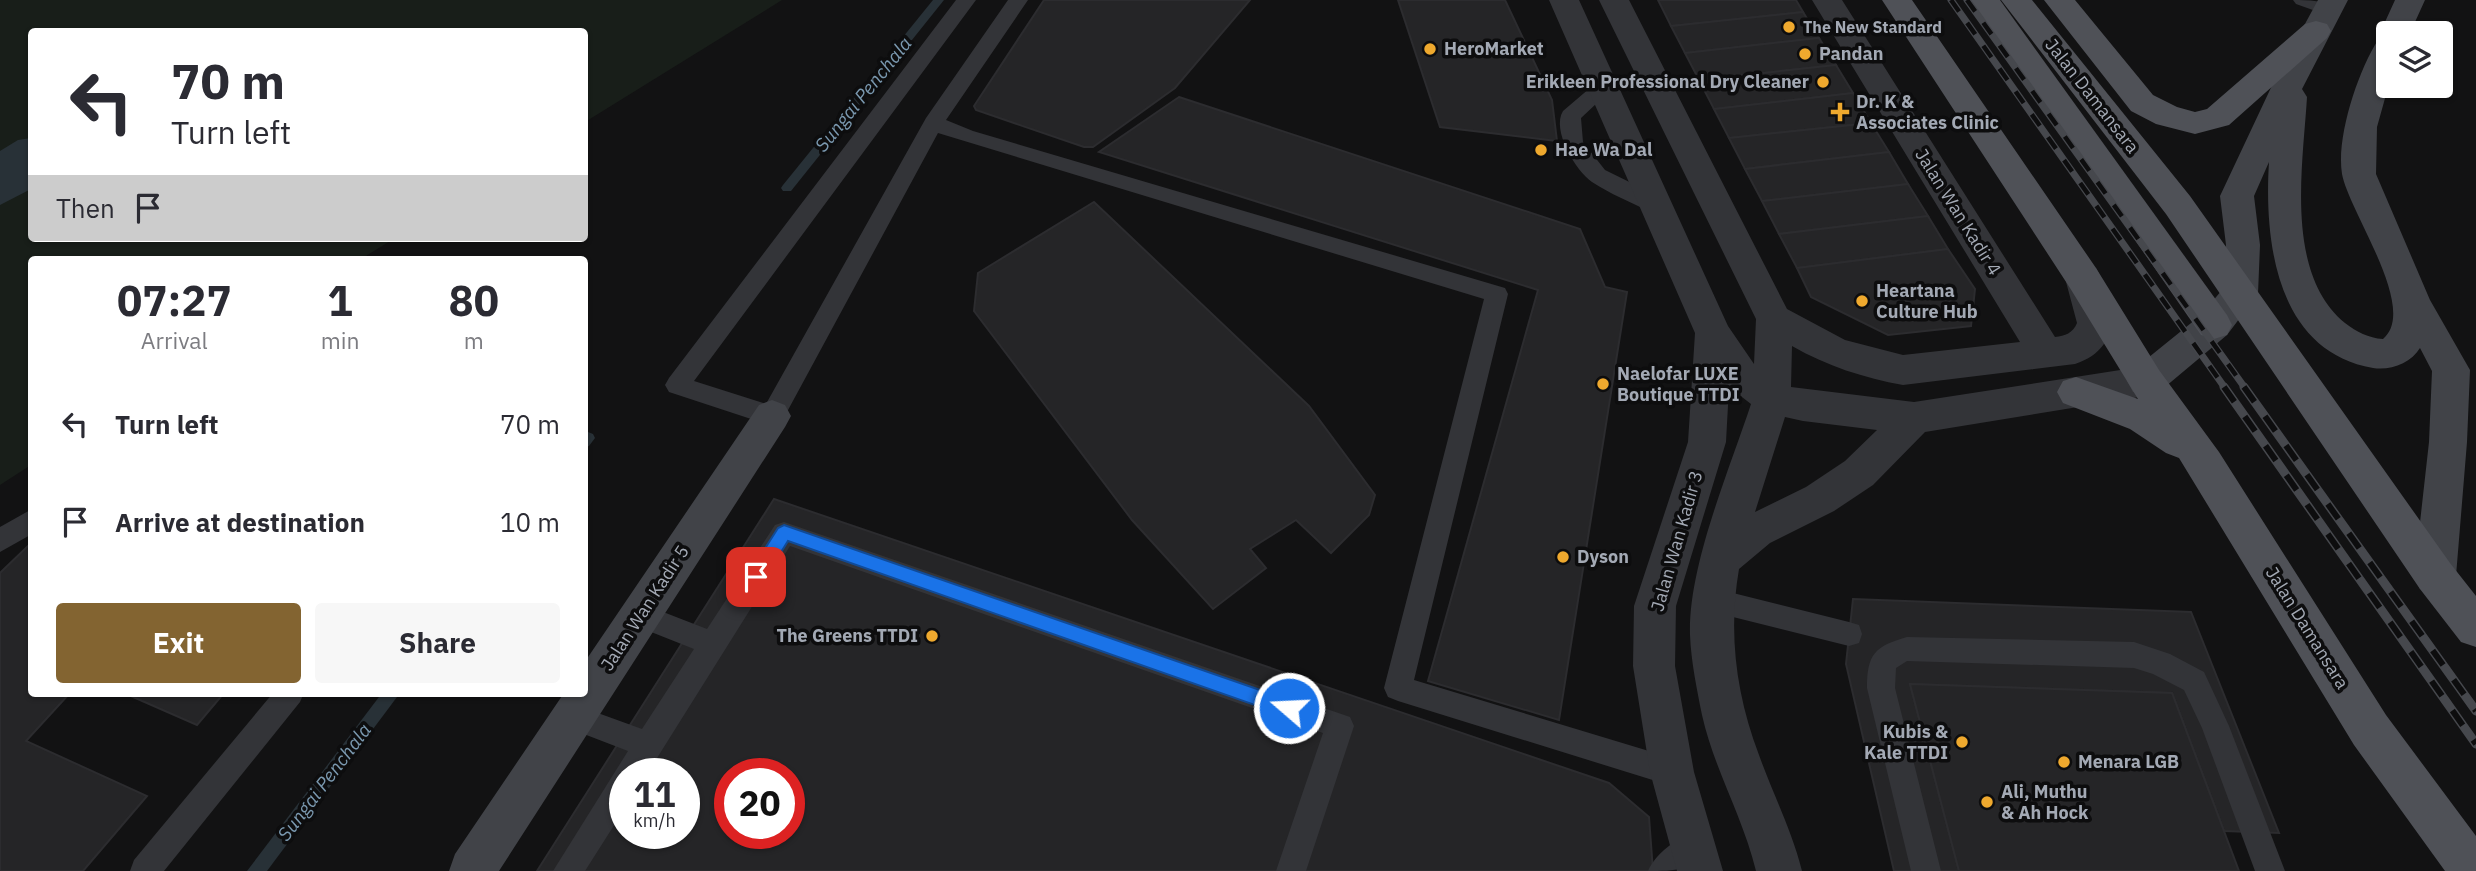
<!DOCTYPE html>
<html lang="en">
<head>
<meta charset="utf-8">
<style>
	:root { --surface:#fff; --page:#f7f7f7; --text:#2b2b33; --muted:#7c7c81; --accent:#836431 }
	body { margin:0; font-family:"IBM Plex Sans",sans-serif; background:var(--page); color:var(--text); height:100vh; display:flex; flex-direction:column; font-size:26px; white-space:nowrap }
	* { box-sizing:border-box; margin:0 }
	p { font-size:23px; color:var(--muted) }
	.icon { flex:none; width:38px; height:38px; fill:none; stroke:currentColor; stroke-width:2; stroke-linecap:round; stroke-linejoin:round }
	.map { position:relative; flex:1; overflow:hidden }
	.drawer { position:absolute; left:28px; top:256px; width:560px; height:441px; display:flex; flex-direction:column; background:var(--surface); border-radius:7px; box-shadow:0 2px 5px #0004 }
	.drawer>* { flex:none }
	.hud { position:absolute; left:28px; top:28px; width:560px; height:214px; border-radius:7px; box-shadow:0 2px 5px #0004; background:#fff; color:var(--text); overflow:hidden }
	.tools { position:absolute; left:2376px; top:21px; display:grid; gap:14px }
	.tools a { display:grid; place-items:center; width:77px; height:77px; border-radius:7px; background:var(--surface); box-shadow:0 2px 5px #0004; font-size:35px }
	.speed { position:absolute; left:609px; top:758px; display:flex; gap:14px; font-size:35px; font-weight:700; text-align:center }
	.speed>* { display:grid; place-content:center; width:91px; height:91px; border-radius:50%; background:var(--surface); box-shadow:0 2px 5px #0004; line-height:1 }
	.speed small { font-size:18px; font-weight:400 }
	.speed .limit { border:10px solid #d22; background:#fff; color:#111 }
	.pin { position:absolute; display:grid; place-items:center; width:60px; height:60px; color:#fff; margin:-30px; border-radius:14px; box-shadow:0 4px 10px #0006 }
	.me { position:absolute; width:77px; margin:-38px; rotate:289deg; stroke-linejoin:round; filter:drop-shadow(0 0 5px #0008) }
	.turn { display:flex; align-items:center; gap:24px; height:147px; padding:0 28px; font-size:32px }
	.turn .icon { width:91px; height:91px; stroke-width:2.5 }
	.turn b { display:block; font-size:49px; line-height:60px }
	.then { display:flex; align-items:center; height:66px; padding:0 28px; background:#0003; gap:14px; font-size:26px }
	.eta { display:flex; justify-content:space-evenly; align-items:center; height:119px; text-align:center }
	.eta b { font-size:42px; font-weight:800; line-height:49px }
	.cta { display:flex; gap:14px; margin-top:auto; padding:14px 28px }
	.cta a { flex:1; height:80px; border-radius:7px; background:var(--accent); color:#fff; font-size:28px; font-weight:800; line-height:80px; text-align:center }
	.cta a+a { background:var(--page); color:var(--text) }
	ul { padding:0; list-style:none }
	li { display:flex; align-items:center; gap:21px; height:98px; padding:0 28px }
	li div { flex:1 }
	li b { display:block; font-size:26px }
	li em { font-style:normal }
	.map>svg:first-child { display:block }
	.green { fill:#181e19 }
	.water { fill:#283137 }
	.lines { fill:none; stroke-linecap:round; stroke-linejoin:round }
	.stream { fill:#283137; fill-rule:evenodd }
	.building { fill:#252527; stroke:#2c2c2f; stroke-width:2; fill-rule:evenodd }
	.lane { fill:#333438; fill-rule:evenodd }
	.street { fill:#333438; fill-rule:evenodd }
	.secondary { fill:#414348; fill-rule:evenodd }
	.primary { fill:#4f5157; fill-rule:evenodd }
	.rail-far1-casing { stroke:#46484d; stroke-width:7 }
	.rail-casing { stroke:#46484d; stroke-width:9 }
	.rail-far1 { stroke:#0d0d0e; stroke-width:4.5; stroke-dasharray:14; stroke-linecap:butt }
	.rail { stroke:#0d0d0e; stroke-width:6; stroke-dasharray:18; stroke-linecap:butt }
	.route { fill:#1a73e8; stroke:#114b97; stroke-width:2 }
	.poi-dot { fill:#efa92e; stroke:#0d0d0e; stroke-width:2.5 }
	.labels { text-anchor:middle; stroke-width:7; stroke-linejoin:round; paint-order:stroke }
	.far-poi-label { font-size:16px; font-weight:bold; fill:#a3a9b4; stroke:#0d0d0e; text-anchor:start }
	.poi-label { font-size:18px; font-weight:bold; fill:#a3a9b4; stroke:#0d0d0e; text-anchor:start }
	.street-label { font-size:18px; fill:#a3a9b4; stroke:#0d0d0e }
	.water-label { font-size:19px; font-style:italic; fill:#7a98af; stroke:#0d0d0e }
</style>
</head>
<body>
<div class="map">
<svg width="2476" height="871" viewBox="0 0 2476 871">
	<rect width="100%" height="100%" fill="#121213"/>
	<path class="green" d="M0 0H782L585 122 584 32H32V238H395L361 259H32L31 465 0 485Z"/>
	<path class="water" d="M31 138V189L0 205V151L18 140Z"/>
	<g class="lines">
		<g class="stream">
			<path d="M933 0H944L791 191H783L781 188 783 185Z"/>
			<path d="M588 432 593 434 595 438 589 446 584 448V433Z"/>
			<path d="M382 693H400L267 871H247Z"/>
		</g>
	</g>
	<g class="building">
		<path d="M1044 0H1250L1175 88 1093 147H1084L976 110 974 106Z"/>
		<path d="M1398 0H1505L1552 100 1557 141 1440 127Z"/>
		<path d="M1658 0H1796L1803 12 1671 26Z"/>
		<path d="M1803 12 1819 38 1685 53 1671 26Z"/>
		<path d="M1819 38 1836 65 1699 80 1685 53Z"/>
		<path d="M1836 65 1853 93 1714 109 1699 80Z"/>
		<path d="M1853 93 1871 123 1729 138 1714 109Z"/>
		<path d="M1179 97 1580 229 1605 287 1627 292 1559 720 1428 681 1538 290 1099 152Z"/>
		<path d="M1871 123 1889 152 1745 169 1729 138Z"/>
		<path d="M1889 152 1908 184 1762 201 1745 169Z"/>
		<path d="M1908 184 1928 216 1779 234 1762 201Z"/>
		<path d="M1094 202 1309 406 1375 495 1369 515 1331 553 1296 520 1250 549 1266 568 1213 609 1132 520 974 311 978 273Z"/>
		<path d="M1928 216 1948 249 1797 268 1779 234Z"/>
		<path d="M1948 249 1975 289 1971 326 1888 335 1811 297 1797 268Z"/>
		<path d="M774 499 1609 783 1649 817 1653 871H537ZM625 774H684V833H625ZM730 774H789V833H730Z"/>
		<path d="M32 542V693H70L26 741 147 796 83 871H0V573Z"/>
		<path d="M1853 599 2191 612 2279 833 2224 831 2172 693 1910 684 1959 871H1894L1846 664Z"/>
		<path d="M1910 684 2172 693 2239 871H1959Z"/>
		<path d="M124 693H224L197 725Z"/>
	</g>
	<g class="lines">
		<g class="lane">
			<path d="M956 0H976L694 381 766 404 926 118 1008 0H1028L946 120 973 131 1505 288 1508 294 1414 680 1672 758 1682 762 1686 772 1682 782 1672 786 1398 701 1388 697 1384 688 1484 299 938 133 781 423 772 426 669 392 665 385 669 378Z"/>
			<path d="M2293 0C2308 0 2326 0 2337 9L2334 13 2327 15 2296 4Z"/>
			<path d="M1604 80 1611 82 1614 87 1581 118 1583 142 1605 170 1666 200 1669 206 1666 212 1658 214 1650 212C1631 202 1610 194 1592 182 1576 171 1551 130 1563 111L1597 82Z"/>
			<path d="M32 509V534L0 552V527Z"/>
			<path d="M784 522 1350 717 1354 726 1306 871H1276L1323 733 790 546 647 774H625V808L585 871H553L628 751 563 726 559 717 563 708 573 704 642 729 694 649 631 624 627 615 631 606 640 603 707 629 775 525Z"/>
			<path d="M1713 588 1849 622 1859 625 1862 634 1859 643 1849 646 1713 612 1704 608 1700 600 1704 592Z"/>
			<path d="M1907 637 2134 642 2170 654 2204 672 2229 726 2285 871H2255L2202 728 2184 690 2153 674 2134 668 1907 661 1896 668 1895 688 1941 871H1911L1867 688C1867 654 1875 646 1907 637Z"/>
			<path d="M273 693H304L300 702 164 871H130L134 860Z"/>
			<path d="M1693 832 1703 837 1708 847C1696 871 1674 871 1648 871 1655 854 1676 839 1693 832Z"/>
		</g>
		<path class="street" d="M1549 0H1579L1728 326 1754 364 1756 319 1599 0H1629L1787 309 1845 340 1903 355 2020 342 1812 0H1842L2055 337C2065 336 2073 333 2077 323L2065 278 2070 268 2083 264 2096 268C2116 305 2123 348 2075 364L1903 385C1864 378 1827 366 1792 346L1791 387 1914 402 2146 366 2159 370 2165 381 2159 392 2146 396 1925 432 1873 485 1834 511 1770 543 1739 569C1728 633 1736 694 1759 755 1773 794 1792 831 1802 871H1756C1743 817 1714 769 1702 715 1697 690 1691 661 1690 635 1688 566 1729 471 1751 404L1729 387 1726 442 1676 606 1675 666 1694 772 1723 871H1677L1650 772 1633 666 1634 606 1688 442 1695 333ZM1785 417 1803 421 1877 430 1845 461 1806 487 1755 512Z"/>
		<g class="secondary">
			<path d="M2318 0H2348L2302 89 2307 97C2303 165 2284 273 2345 323 2357 332 2368 338 2383 339 2419 309 2349 212 2342 174 2336 137 2358 71 2378 40L2383 38 2380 33 2395 0H2425L2410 33H2389V84L2377 127 2376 174 2430 300 2470 370 2467 442 2456 576 2450 589 2435 594 2420 589 2414 576 2429 442 2432 371 2420 348C2411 363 2390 371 2373 368 2276 351 2264 241 2269 162L2254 196 2260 245 2258 294 2227 335 2159 392 2146 396 2133 392 2127 381 2133 370 2201 315 2222 290 2226 245 2220 196 2276 77Z"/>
			<path d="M772 400 785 405 791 416 785 427 499 871H449L455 854 564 693H584V663L759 405Z"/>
		</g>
		<g class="primary">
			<path d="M1882 0H1912L2096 268 2159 370 2219 452 2386 715 2476 836V871H2445L2354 745 2179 458 2166 453 2130 429 2063 403 2057 392 2063 381 2076 377 2138 399 2070 288Z"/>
			<path d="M1969 0H2000L2227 315 2232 325 2227 335 2214 339 2201 335Z"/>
			<path d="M2001 0H2032L2190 196 2450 563 2476 596V647L2461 642 2420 589 2166 214Z"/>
			<path d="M2044 0H2075L2153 95 2177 107 2195 112 2207 109 2305 24 2316 21 2327 24 2331 31 2327 38 2229 125 2195 134 2156 124 2131 111Z"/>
		</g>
		<defs>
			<g id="rail-far1">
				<path d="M1951 0 2225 388"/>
				<path d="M1967 0 2245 388"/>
			</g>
			<g id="rail">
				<path d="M2224 387 2476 744"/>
				<path d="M2244 387 2476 711"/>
			</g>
		</defs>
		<use href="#rail-far1" class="rail-far1-casing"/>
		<use href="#rail" class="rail-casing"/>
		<use href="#rail-far1" class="rail-far1"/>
		<use href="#rail" class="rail"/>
	</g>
	<path class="route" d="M784 525 1289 700 1296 702 1298 708 1296 714 1289 717 788 541 762 583 756 585 750 583 747 577 750 572 778 528Z"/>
	<g class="poi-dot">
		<circle cx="1789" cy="27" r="7"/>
		<circle cx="1430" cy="49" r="7"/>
		<circle cx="1805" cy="54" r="7"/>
		<circle cx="1823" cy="82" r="7"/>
		<path d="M1836.5 101.5h7v7h7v7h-7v7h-7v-7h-7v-7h7z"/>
		<circle cx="1541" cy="150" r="7"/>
		<circle cx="1862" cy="301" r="7"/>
		<circle cx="1603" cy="384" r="7"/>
		<circle cx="1563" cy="557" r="7"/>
		<circle cx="932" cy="636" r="7"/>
		<circle cx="1962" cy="742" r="7"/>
		<circle cx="2064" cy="762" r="7"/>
		<circle cx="1987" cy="802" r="7"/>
	</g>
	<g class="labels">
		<g class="far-poi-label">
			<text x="1803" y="33">The New Standard</text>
		</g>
		<g class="poi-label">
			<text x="1444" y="55">HeroMarket</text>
			<text x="1819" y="60">Pandan</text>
			<text x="1809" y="88" text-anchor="end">Erikleen Professional Dry Cleaner</text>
			<text x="1856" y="108">Dr. K &amp;<tspan x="1856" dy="21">Associates Clinic</tspan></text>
			<text x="1555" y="156">Hae Wa Dal</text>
			<text x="1876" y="297">Heartana<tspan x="1876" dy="21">Culture Hub</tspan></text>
			<text x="1617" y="380">Naelofar LUXE<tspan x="1617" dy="21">Boutique TTDI</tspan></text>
			<text x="1577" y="563">Dyson</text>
			<text x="918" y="642" text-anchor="end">The Greens TTDI</text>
			<text x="1948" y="738" text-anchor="end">Kubis &amp;<tspan x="1948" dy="21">Kale TTDI</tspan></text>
			<text x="2078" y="768">Menara LGB</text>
			<text x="2001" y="798">Ali, Muthu<tspan x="2001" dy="21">&amp; Ah Hock</tspan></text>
		</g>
		<g class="street-label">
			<text transform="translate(2092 96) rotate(52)" y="6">Jalan Damansara</text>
			<text transform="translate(1958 212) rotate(58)" y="6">Jalan Wan Kadir 4</text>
			<text transform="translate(1677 541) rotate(-74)" y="6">Jalan Wan Kadir 3</text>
			<text transform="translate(645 608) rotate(-57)" y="6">Jalan Wan Kadir 5</text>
			<text transform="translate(2307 628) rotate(58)" y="6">Jalan Damansara</text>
		</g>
		<g class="water-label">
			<text transform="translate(863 94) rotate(-51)" y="7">Sungai Penchala</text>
			<text transform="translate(324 782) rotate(-53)" y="7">Sungai Penchala</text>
		</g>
	</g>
</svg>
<div class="tools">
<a><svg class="icon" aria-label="layers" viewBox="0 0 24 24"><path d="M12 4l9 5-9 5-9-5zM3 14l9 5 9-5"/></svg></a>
</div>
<div class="speed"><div>11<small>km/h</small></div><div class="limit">20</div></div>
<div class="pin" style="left:756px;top:577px;background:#d93025"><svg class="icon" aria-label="arrive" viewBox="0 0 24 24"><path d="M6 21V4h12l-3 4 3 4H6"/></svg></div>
<svg class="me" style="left:1289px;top:708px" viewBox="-20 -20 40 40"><circle r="17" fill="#1a73e8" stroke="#fff" stroke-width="3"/><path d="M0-11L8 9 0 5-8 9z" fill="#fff"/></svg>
<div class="hud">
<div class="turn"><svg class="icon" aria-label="left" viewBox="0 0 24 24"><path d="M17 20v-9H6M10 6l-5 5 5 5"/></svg><div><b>70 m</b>Turn left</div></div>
<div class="then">Then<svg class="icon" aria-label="arrive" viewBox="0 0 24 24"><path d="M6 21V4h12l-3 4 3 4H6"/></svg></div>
</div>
<section class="drawer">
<div class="eta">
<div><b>07:27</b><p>Arrival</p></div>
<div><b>1</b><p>min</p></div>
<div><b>80</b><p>m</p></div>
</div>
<ul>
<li><svg class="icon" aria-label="left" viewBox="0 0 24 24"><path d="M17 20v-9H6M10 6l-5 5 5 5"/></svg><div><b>Turn left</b></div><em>70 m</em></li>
<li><svg class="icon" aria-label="arrive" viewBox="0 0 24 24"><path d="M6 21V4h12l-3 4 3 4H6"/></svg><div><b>Arrive at destination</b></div><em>10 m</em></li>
</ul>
<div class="cta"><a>Exit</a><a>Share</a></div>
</section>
</div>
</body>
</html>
